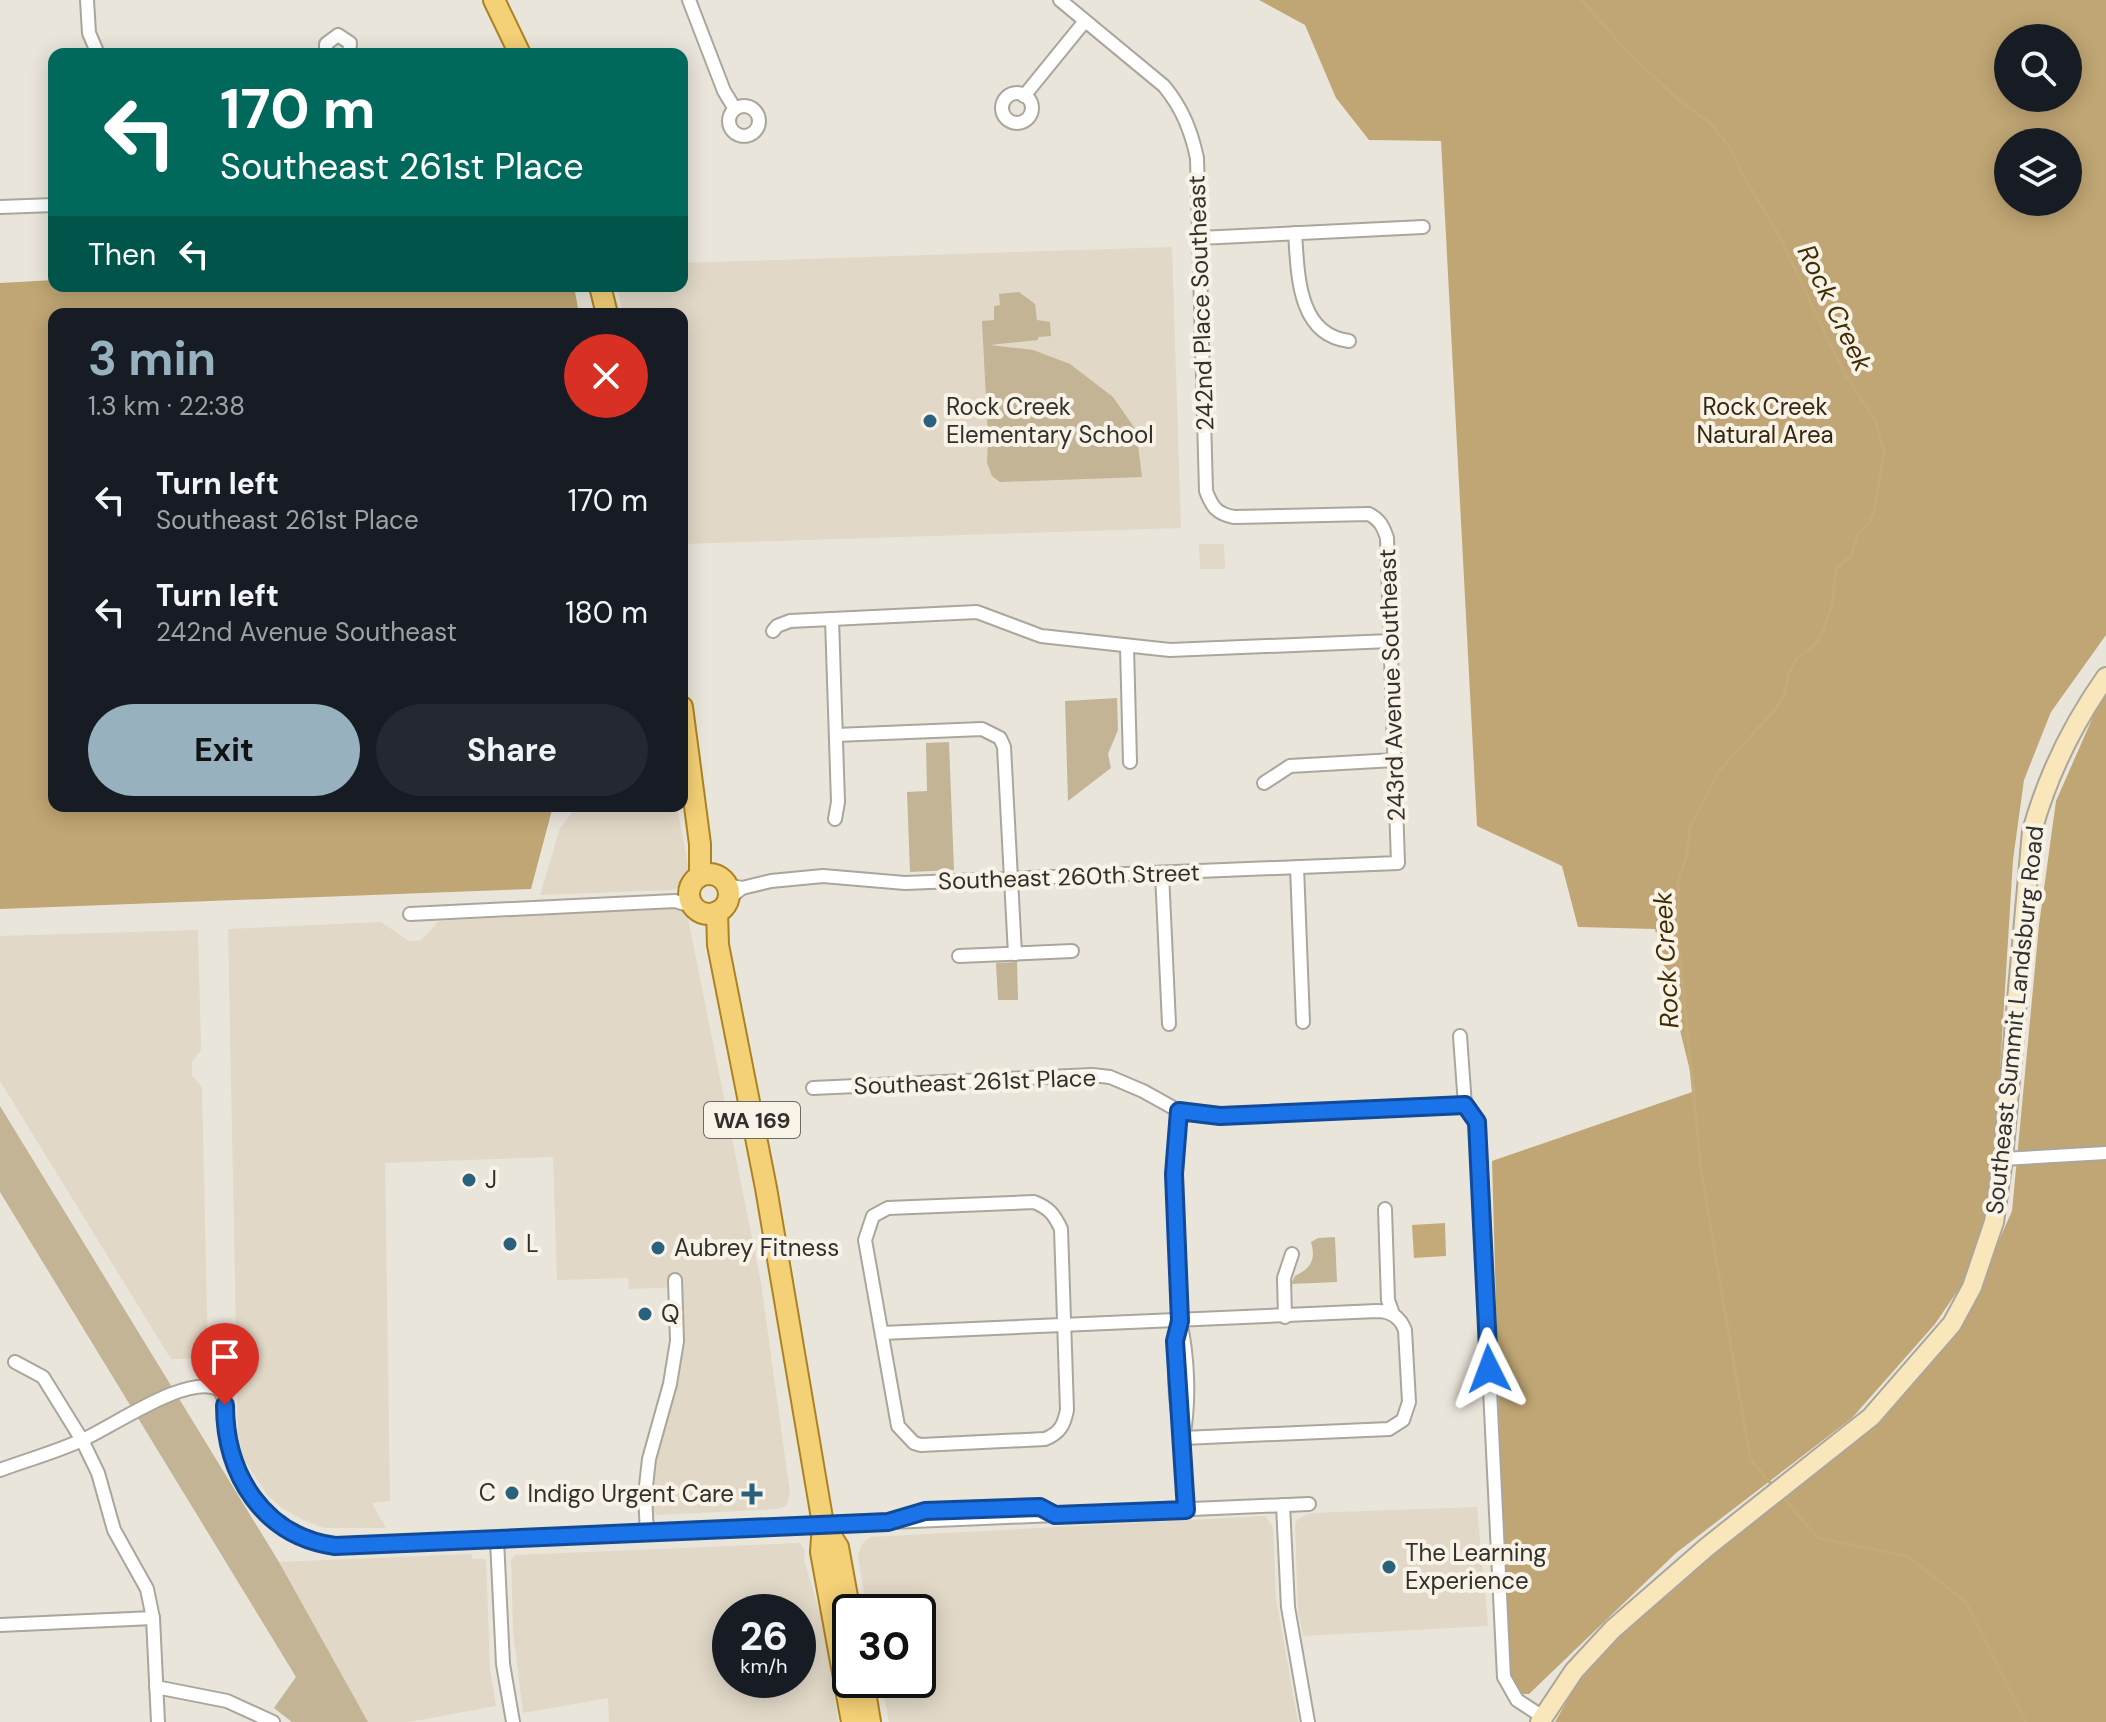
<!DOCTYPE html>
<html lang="en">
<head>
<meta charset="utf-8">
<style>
	:root { --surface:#171b24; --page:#242831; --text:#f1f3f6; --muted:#9ea1a6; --accent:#97b1bf }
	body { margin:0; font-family:"DM Sans",sans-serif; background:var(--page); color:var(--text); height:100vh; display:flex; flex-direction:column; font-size:30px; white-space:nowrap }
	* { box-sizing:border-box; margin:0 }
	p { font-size:26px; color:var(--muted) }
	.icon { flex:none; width:44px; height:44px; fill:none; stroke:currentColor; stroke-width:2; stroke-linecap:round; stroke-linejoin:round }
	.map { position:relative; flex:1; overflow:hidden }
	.sheet { position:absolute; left:48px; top:308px; width:640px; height:504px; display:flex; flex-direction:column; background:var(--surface); border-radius:16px; box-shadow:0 4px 20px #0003 }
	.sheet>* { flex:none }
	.banner { position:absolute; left:48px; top:48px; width:640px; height:244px; border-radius:16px; box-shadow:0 4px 20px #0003; background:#00695c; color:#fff; overflow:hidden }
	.controls { position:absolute; left:1994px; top:24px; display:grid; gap:16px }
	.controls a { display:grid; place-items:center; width:88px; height:88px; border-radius:50%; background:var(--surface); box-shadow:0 4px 20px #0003; font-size:40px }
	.speed { position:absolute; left:712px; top:1594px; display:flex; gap:16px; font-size:40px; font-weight:700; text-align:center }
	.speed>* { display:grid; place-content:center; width:104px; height:104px; border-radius:50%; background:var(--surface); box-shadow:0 4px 20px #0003; line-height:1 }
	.speed small { font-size:20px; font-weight:400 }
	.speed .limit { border:4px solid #111; border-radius:12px; background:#fff; color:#111 }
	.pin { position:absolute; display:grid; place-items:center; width:68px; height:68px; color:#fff; margin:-82px -34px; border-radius:50% 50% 50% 0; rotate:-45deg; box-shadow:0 0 8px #0007 }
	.pin .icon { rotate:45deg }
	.me { position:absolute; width:88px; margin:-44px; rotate:357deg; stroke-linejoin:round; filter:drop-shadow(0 0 6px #0008) }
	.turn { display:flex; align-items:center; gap:28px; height:168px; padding:0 40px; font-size:36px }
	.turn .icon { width:104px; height:104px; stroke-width:2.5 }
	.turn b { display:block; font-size:56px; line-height:68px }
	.then { display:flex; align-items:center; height:76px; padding:0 40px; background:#0003; gap:16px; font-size:30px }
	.round { display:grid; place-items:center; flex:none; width:84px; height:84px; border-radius:42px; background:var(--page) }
	.overview { display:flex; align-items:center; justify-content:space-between; height:136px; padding:0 40px }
	h1 { font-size:48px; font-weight:700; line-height:60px; color:var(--accent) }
	.primary-button { display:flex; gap:16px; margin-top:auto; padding:16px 40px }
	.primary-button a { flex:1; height:92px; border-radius:48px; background:var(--accent); color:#111; font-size:32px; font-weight:700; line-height:92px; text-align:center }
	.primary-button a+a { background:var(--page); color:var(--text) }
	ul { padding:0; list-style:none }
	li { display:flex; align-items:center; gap:24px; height:112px; padding:0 40px }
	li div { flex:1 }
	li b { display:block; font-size:30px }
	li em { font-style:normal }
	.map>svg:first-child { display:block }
	.built { fill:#e1d8c7; fill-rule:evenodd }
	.green { fill:#c4b496 }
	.forest { fill:#c0a674; fill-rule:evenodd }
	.water { fill:#c5aa79 }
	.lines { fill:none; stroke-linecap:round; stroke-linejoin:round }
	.stream { stroke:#c5aa79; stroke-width:3 }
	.street-casing { stroke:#aba69c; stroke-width:16 }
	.secondary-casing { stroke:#aba69c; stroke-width:22 }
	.primary-casing { stroke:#ab8322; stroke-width:24 }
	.street { stroke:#fff; stroke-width:12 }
	.secondary { stroke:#f9e7bb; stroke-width:18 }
	.primary { stroke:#f4d077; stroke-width:20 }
	.route-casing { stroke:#114b97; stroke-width:20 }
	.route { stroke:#1a73e8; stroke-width:14 }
	.poi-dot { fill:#2a617c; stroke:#f8f2e7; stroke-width:3 }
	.labels { text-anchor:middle; stroke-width:8; stroke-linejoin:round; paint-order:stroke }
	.shield { fill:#f8f2e7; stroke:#6d6a64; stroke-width:2 }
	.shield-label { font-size:22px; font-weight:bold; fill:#32302c }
	.street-label { font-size:24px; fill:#32302c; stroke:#f8f2e7 }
	.poi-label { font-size:24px; fill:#32302c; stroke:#f8f2e7; text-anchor:start }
	.park-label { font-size:24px; fill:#33270f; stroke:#f8f2e7 }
	.water-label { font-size:26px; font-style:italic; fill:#3f2c02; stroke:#f8f2e7 }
</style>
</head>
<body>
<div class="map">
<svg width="2106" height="1722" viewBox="0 0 2106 1722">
	<rect width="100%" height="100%" fill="#eae5da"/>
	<g class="built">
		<path d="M1172 247 1181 528 682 544V314H623L617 286H682V263Z"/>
		<path d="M1199 544H1224L1225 569H1200Z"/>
		<path d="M577 806H677L689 871 684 886 671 890 540 895 560 828Z"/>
		<path d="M686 908 761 1283 790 1493 786 1506 777 1509 657 1515 651 1508 654 1466 677 1378 682 1340 680 1287 629 1289 628 1278 557 1280 553 1157 385 1163 390 1501 372 1503 386 1528H324L307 1522 282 1508 268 1496 243 1458 238 1435 228 929 381 922 409 941H415L421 940 439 921Z"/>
		<path d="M198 930 201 1050 192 1062V1076L202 1087 208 1359H171L0 1081V936Z"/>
		<path d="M1477 1507 1488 1626 1303 1636 1298 1611 1295 1524 1298 1519 1310 1513Z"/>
		<path d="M1265 1516 1273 1527 1276 1598 1298 1722H889L881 1680H918V1612H867L858 1556 862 1544 870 1537Z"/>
		<path d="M800 1543 805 1550 804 1560 823 1623 838 1722H609L608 1698 523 1713 513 1631 511 1559 516 1555ZM730 1612H798V1680H730Z"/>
		<path d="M471 1554 473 1559H486L490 1669 496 1706 409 1722H368L279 1562Z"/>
	</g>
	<g class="green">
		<path d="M1019 292 1035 304 1037 320 1050 322 1051 336 1038 337V340L990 345 1033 350 1070 364 1113 397 1136 430 1142 477 1000 482 992 476 987 463 988 437 982 321 994 320V306L1000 305 999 294Z"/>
		<path d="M1117 698 1118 730 1108 754 1111 768 1068 801 1065 701Z"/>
		<path d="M949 742 954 870 910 872 907 792 927 791 926 743Z"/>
		<path d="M1017 962 1018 1000H998L996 963Z"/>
		<path d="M0 1106 279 1562 368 1722H292L274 1708 296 1677 0 1192Z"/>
		<path d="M1335 1237 1337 1282 1291 1284 1295 1276C1311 1268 1316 1260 1311 1242L1318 1238Z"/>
	</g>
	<g class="forest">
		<path d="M1259 0H2106V635L2051 712 2024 780 2013 860 1995 1151 1984 1227 1961 1286 1935 1324 1852 1418 1676 1553 1529 1694H1518L1506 1671 1492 1161 1695 1091 1655 929 1578 927 1562 866 1477 826 1441 141 1369 140 1336 98 1305 25ZM2008 38H2068V98H2008ZM2008 142H2068V202H2008Z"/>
		<path d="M54 280V286H574L579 314H54V806H553L531 889 0 909V283Z"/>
		<path d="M2106 687V1722H1555L1576 1685 1660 1591 1875 1426 1960 1328 2012 1211 2039 925 2056 801Z"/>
	</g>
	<path class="water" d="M1445 1223 1446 1256 1414 1258 1412 1225Z"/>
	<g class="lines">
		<g class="stream">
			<path d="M1582 0 1621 45 1674 96 1710 123 1729 146 1745 179 1778 233 1843 371 1875 420 1884 451 1875 509 1870 522 1858 534 1851 556 1836 569 1832 605 1823 632 1815 645 1796 659 1789 673 1784 695 1774 711 1719 771 1690 827 1687 855 1678 881V938L1701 1168 1750 1459 1773 1486"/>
			<path d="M1783 1497 1818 1538 1907 1556 1966 1602 2026 1722"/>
		</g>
		<defs>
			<g id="street">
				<path d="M87 0 89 33 98 54"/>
				<path d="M689 0 724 91 735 109"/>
				<path d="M326 54V44L338 35 350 43 349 54"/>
				<circle cx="1017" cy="108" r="15"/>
				<path d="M1024 96 1085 21"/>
				<circle cx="744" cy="121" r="15"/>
				<path d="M0 207 54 205"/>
				<path d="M1295 233C1298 273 1297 335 1349 341"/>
				<path d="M1199 238 1423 227"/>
				<path d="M832 619 838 802 835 819"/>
				<path d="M773 631 777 626 790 621 977 612 1041 636 1170 650 1390 641"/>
				<path d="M1127 647 1130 762"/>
				<path d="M836 735 982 729 1000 738 1004 747 1015 954"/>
				<path d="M1264 783 1290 766 1394 760"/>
				<path d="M1297 867 1303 1022"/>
				<path d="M1162 873 1169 1024"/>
				<path d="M726 885 742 888 771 881 823 876 905 883 1398 863 1387 538C1383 526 1380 520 1369 514L1234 517C1217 514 1212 507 1206 491L1197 158C1191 130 1182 108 1164 86L1060 0"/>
				<path d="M728 899 742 888"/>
				<path d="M410 914 675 901 692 906"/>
				<path d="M959 956 1072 951"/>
				<path d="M1460 1036 1465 1105 1477 1122 1504 1677 1517 1700 1543 1717"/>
				<path d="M813 1088 1092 1075 1110 1077 1143 1091 1179 1111 1220 1116 1465 1105"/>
				<path d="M1179 1111 1174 1174 1180 1321C1188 1357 1190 1401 1183 1438 1174 1402 1172 1357 1180 1321"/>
				<path d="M2003 1159 2106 1153"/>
				<path d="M1034 1202C1049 1208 1054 1214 1061 1229L1067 1410C1064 1425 1060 1433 1045 1439L921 1445 914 1443 898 1426 865 1240 873 1216 888 1208Z"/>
				<path d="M1385 1209 1388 1300 1393 1314"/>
				<path d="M1285 1317 1284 1278 1292 1254"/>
				<path d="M882 1333 1377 1311C1391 1311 1400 1317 1405 1330L1409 1402 1403 1420 1389 1429 1183 1438 1186 1510"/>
				<path d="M218 1360C218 1368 217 1377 218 1385 219 1392 224 1395 225 1402 226 1410 224 1419 225 1427 232 1488 274 1538 335 1546L1309 1504"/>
				<path d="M15 1362 43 1377 82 1440 98 1473 114 1530 147 1589 153 1618 158 1722"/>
				<path d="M0 1470C27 1460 56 1452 82 1440 114 1426 186 1374 218 1389"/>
				<path d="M1283 1505 1288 1607 1308 1722"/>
				<path d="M910 1516 925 1511 1040 1507 1053 1514"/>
				<path d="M647 1533 645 1495 649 1459 670 1384 677 1341 675 1280"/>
				<path d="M497 1540 503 1664 513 1722"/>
				<path d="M0 1625 153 1618"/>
				<path d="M156 1687 227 1701 273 1722"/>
			</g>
			<path id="secondary" d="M1540 1722 1574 1671 1613 1629 1707 1547 1871 1417 1952 1324 1972 1287 1994 1222 2003 1159 2032 831C2048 774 2072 725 2106 677"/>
			<g id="primary">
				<path d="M494 0 520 54"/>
				<path d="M600 286 607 314"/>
				<path d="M682 707 700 844V876"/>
				<circle cx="709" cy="894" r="20"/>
				<path d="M717 912 718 945 766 1188 823 1524 821 1552 852 1722"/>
				<path d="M823 1524 838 1547 850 1613"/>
				<path d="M863 1680 870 1722"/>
			</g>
		</defs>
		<use href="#street" class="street-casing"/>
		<use href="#secondary" class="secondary-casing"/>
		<use href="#primary" class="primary-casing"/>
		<use href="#street" class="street"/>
		<use href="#secondary" class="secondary"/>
		<use href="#primary" class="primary"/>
	</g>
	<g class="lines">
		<defs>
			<path id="route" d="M225 1405C225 1474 263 1536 335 1546L888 1522 925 1511 1040 1507 1055 1515 1186 1510 1175 1341 1180 1321 1174 1174 1179 1111 1220 1116 1465 1105 1477 1122 1489 1369"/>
		</defs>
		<use href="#route" class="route-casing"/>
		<use href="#route" class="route"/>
	</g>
	<g class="poi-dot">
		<circle cx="930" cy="421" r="8"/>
		<circle cx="469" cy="1180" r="8"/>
		<circle cx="510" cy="1244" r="8"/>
		<circle cx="658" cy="1248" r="8"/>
		<circle cx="645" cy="1314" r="8"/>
		<circle cx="512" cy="1493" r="8"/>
		<path d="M748 1482h8v8h8v8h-8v8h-8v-8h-8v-8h8z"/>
		<circle cx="1389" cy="1567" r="8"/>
	</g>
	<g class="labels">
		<rect class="shield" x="704" y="1102" width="96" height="36" rx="6"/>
		<g class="shield-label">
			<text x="752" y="1128">WA 169</text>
		</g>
		<g class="street-label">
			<text transform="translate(1201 303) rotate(-92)" y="8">242nd Place Southeast</text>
			<text transform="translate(1392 685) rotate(-92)" y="8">243rd Avenue Southeast</text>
			<text transform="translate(1069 877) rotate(-2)" y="8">Southeast 260th Street</text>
			<text transform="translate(2015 1020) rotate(-84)" y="8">Southeast Summit Landsburg Road</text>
			<text transform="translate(975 1082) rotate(-2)" y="8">Southeast 261st Place</text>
		</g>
		<g class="poi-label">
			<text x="946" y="415">Rock Creek<tspan x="946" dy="28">Elementary School</tspan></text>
			<text x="485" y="1188">J</text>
			<text x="526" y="1252">L</text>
			<text x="674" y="1256">Aubrey Fitness</text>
			<text x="661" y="1322">Q</text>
			<text x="496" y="1501" text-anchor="end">C</text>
			<text x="734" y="1502" text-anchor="end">Indigo Urgent Care</text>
			<text x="1405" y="1561">The Learning<tspan x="1405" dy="28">Experience</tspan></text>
		</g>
		<g class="park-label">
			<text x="1765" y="415">Rock Creek<tspan x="1765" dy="28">Natural Area</tspan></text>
		</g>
		<g class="water-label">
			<text transform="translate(1835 308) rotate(64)" y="9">Rock Creek</text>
			<text transform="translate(1666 960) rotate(-93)" y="9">Rock Creek</text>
		</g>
	</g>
</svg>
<div class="controls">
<a><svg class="icon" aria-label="search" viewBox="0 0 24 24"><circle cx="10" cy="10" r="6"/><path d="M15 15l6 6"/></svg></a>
<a><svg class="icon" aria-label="layers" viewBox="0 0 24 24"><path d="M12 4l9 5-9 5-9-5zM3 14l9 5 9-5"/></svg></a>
</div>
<div class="speed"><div>26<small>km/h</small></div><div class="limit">30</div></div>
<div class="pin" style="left:225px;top:1405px;background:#d93025"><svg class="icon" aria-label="arrive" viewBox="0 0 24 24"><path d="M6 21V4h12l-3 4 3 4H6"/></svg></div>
<svg class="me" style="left:1489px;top:1369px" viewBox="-20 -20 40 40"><path d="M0-17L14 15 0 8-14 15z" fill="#1a73e8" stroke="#fff" stroke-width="4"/></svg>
<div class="banner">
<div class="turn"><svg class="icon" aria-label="left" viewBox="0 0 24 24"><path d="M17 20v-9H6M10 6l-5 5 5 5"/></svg><div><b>170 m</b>Southeast 261st Place</div></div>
<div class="then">Then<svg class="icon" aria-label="left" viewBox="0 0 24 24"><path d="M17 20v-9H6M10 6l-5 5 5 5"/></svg></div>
</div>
<section class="sheet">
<div class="overview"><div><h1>3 min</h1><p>1.3 km · 22:38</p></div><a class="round" style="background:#d93025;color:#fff"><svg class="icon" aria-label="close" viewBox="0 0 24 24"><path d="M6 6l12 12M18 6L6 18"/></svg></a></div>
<ul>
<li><svg class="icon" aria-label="left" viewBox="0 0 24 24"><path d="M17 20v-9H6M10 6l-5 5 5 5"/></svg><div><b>Turn left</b><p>Southeast 261st Place</p></div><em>170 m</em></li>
<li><svg class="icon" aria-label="left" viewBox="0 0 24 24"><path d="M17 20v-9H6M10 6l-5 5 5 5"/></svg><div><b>Turn left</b><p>242nd Avenue Southeast</p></div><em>180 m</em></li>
</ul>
<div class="primary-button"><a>Exit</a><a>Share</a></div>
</section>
</div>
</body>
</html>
